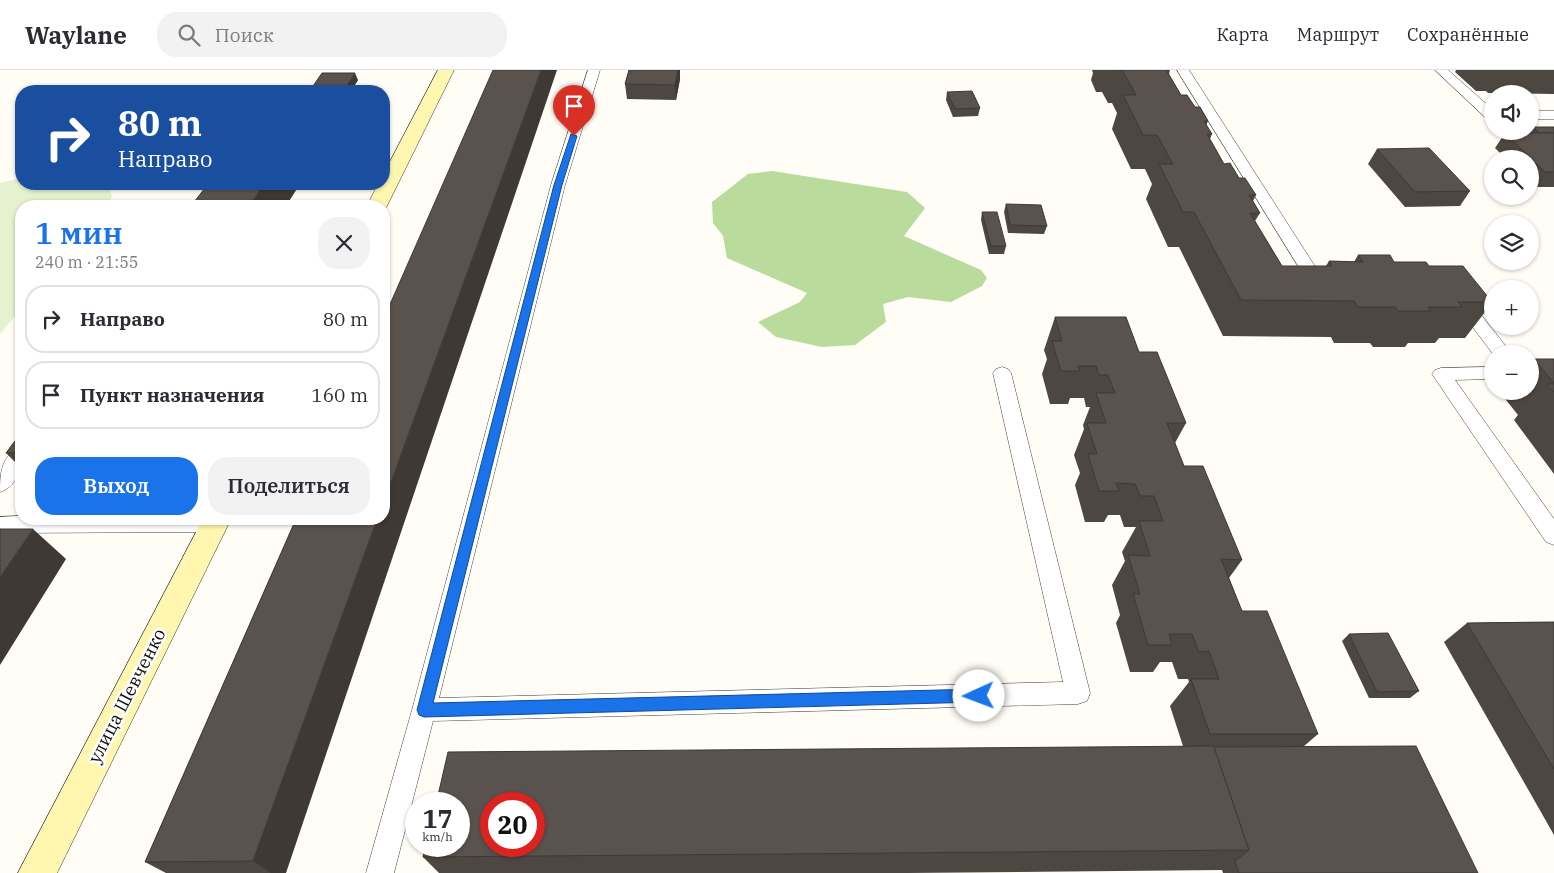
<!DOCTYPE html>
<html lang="ru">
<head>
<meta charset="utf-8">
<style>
	:root { --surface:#fff; --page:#f2f2f3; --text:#2b2b33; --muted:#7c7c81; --line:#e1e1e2; --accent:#1a73e8 }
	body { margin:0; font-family:"IBM Plex Serif",serif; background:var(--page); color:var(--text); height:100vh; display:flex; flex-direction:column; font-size:19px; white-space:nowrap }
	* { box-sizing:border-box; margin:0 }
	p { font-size:16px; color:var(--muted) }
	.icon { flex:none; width:28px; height:28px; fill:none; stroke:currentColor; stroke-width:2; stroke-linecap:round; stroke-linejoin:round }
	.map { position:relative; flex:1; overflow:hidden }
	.side { position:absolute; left:15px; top:130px; width:375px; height:325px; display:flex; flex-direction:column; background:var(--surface); border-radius:20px; box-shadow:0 1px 4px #0004 }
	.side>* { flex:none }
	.guide { position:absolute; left:15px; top:15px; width:375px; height:105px; border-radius:20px; box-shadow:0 1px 4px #0004; background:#1a4fa0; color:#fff; overflow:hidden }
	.buttons { position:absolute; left:1484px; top:15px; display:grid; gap:10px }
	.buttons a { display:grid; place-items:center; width:55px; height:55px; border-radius:50%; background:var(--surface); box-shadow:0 1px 4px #0004; font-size:25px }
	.speed { position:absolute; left:405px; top:722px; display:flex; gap:10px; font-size:25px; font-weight:700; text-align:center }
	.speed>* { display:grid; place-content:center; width:65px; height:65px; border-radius:50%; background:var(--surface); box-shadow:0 1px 4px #0004; line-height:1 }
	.speed small { font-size:12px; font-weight:400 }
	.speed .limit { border:8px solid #d22; background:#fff; color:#111 }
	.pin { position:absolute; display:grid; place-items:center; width:42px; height:42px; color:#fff; margin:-51px -21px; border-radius:50% 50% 50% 0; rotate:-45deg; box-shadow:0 0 5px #0007 }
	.pin .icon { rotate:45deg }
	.me { position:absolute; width:55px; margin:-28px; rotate:268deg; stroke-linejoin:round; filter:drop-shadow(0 0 4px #0008) }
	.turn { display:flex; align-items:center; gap:18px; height:105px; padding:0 20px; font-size:22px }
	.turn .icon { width:65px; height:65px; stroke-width:2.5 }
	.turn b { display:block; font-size:35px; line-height:42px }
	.round { display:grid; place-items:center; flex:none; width:52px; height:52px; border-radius:20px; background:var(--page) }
	.summary { display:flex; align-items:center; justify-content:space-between; height:85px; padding:0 20px }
	h1 { font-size:30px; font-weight:600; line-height:38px; color:var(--accent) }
	.primary-button { display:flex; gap:10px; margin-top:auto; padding:10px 20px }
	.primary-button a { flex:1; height:58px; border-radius:20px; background:var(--accent); color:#fff; font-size:20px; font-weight:600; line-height:58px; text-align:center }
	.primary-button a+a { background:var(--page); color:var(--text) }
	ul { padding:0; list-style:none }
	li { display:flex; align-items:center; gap:15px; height:68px; margin:0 10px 8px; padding:0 10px; border:2px solid var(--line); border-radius:20px }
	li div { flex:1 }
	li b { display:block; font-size:19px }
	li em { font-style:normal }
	header { display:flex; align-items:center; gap:30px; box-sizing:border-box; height:70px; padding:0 25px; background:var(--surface); border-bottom:1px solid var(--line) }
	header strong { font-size:24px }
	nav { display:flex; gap:28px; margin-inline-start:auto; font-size:18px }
	.search { width:350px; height:45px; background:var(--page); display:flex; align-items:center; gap:12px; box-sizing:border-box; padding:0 18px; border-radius:20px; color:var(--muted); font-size:19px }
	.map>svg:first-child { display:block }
	.forest { fill:#b9dc9c }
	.pitch { fill:#e6f2cf }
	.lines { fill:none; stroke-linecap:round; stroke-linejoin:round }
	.lane-casing { stroke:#444; stroke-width:1 }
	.secondary-casing { stroke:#333; stroke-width:1 }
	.lane { fill:#fff; fill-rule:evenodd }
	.secondary { fill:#fff6b0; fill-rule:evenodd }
	.wall { fill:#4d4742 }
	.shaded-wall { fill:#3f3936 }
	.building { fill:#5a524d; stroke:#3f3936; fill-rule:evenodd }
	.route { fill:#1a73e8; stroke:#114b97 }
	.labels { text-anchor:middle; stroke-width:5; stroke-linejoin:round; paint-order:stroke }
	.near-street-label { font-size:18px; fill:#111; stroke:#fff }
</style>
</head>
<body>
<header>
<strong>Waylane</strong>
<div class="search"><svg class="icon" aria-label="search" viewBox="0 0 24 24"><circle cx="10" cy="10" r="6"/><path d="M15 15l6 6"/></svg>Поиск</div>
<nav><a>Карта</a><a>Маршрут</a><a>Сохранённые</a></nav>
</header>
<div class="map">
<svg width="1554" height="803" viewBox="0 0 1554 803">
	<rect width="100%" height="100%" fill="#fffdf5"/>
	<path class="forest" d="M772 101 907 122 925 138 904 166 981 200 987 208 982 216 951 232 908 227 883 234 886 252 855 275 822 277 776 267 758 252 800 232 807 223 727 188 723 166 713 153 712 132 748 104Z"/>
	<path class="pitch" d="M21 108V114H108L112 126 107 136H21V239L0 264V113Z"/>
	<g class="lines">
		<defs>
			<g id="lane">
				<path d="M588 0H600L565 115 439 628 1063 612 993 303 996 299 1002 297 1008 299 1011 303 1090 623 1087 631 1078 634 433 651 394 803H366L412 640 551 115Z"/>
				<path d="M1177 0H1189L1316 198 1337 199 1339 203 1337 207H1305Z"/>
				<path d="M1435 0H1448L1492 39V48L1485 47Z"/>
				<rect x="1530" y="41" width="24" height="8"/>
				<path d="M1461 226 1467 227 1512 284H1493L1453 231 1455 227Z"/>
				<path d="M1492 297V309L1455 310 1554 449V475L1546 472 1432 304 1435 300 1441 298Z"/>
				<path d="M21 378C22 395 19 416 0 422 0 404 1 384 21 378Z"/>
				<path d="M21 446V449H223L226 454 222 460 215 462 0 463V447Z"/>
			</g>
			<g id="secondary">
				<path d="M438 0H454L387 136 384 140V136H367L378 114H384V103Z"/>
				<path d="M203 449H231L57 803H18Z"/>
			</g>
		</defs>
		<use href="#lane" class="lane-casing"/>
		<use href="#secondary" class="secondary-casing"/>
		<use href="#lane" class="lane"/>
		<use href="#secondary" class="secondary"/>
	</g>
	<g class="wall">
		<path d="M629 0H680V9L676 30 627 29 625 14Z"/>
		<path d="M1092 0H1170L1169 4 1181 25 1195 37 1208 51 1206 56 1212 64 1210 69 1224 94 1256 125 1253 131 1260 143 1255 151 1282 196H1326L1329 191 1354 192 1358 185 1394 192 1429 196 1492 231V233L1465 268H1439L1435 273H1408L1405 277H1373L1370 273H1334L1331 267 1223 266 1179 177H1168L1146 129 1152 114 1145 99H1131L1112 59 1117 43 1112 33H1108L1102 22H1096L1091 10 1093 3Z"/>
		<path d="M1456 0H1554V24L1488 23 1486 21H1476L1455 2Z"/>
		<path d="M358 10 351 21H312L311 19Z"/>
		<path d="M947 22 980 38 978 46 953 47 946 30Z"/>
		<path d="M1533 57H1554V117H1534L1530 113V89H1506L1495 78 1505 63H1529Z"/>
		<path d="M1377 79 1470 121 1460 136 1405 137 1368 94Z"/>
		<path d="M1006 134 1047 156 1044 164 1008 163 1004 142Z"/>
		<path d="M982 142 1006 176 1004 184H989L981 150Z"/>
		<path d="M1055 247 1139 282 1186 353 1175 373 1184 396 1242 490 1229 508 1242 541 1318 664 1303 677 1478 803H1223L1222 800 908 803H439L423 787 1183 676 1170 636 1189 612 1188 609H1178L1172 592H1160L1153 602H1130L1116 553 1120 545 1112 515 1125 491 1122 482 1136 457H1124L1120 445H1108L1104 452H1085L1075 415 1080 403 1074 385 1084 359 1083 355 1090 337H1086L1084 328H1070L1068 334H1050L1042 304 1047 289 1044 280Z"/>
		<path d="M1534 289H1554V404L1514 350 1518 345 1502 325 1505 321H1530V294Z"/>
		<path d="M21 363V398L6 383Z"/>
		<path d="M296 449 286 803H166L145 792Z"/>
		<path d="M1554 552V765L1444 572 1467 553Z"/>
		<path d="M1349 564 1419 621 1410 628H1369L1342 571Z"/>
	</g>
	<g class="shaded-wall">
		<path d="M541 0H557L286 803H271L253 791 377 449H384V431Z"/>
		<path d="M678 0H680V9L676 30 675 15Z"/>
		<path d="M355 3 358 10 351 21H346L345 19Z"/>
		<path d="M264 114H300L286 136H249Z"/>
		<path d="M33 459 66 489 0 595V507Z"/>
	</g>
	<g class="building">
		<path d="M493 0H541L384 431V248Z"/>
		<path d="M629 0H678L675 15 625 14Z"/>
		<path d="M1118 0H1166L1181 25H1187L1195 37H1200L1208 51H1204L1212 64H1207L1224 94 1230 93 1239 108H1245L1256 125H1249L1260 143H1250L1282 196H1332L1329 191 1363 192 1358 185H1390L1394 192H1426L1429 196H1463L1492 232H1458L1462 237H1428L1431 241H1398L1395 237H1358L1354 231 1241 230 1194 142H1183L1159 94H1173L1157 65H1143L1123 25H1136L1122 0Z"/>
		<path d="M322 3H355L345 19H311Z"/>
		<path d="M972 21 980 38 955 39 947 22Z"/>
		<path d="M1533 57H1554V63H1539Z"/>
		<path d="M1505 63H1554V102H1545Z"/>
		<path d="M1429 78 1470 121 1415 122 1377 79Z"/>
		<path d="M208 114H264L249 136H191Z"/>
		<path d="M1006 134 1041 135 1047 156 1010 155Z"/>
		<path d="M982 142H997L1006 176H991Z"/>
		<path d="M1055 247H1126L1139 282H1157L1186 353H1167L1184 396H1203L1242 490 1221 489 1242 541H1267L1318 664H1210L1191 609H1219L1209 581 1199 582 1192 564H1169L1172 575H1148L1133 524H1140L1128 485 1150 486 1139 451H1163L1154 426H1140L1135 414 1116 413 1119 421H1099L1088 384H1097L1087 353H1106L1096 323H1115L1108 305H1099L1096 296H1078L1080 301H1061L1052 271H1062Z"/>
		<path d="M1534 289H1554V313Z"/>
		<path d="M1547 314H1554V322Z"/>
		<path d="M21 363V383H6Z"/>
		<path d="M296 449H377L253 791 145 792Z"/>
		<path d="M0 459H33L0 507Z"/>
		<path d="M1554 552V699L1467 553Z"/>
		<path d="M1388 563 1419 621 1377 622 1349 564Z"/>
		<path d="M1214 676 1249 780 423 787 425 776H459V734H436L448 682ZM491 734H534V776H491Z"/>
		<path d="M1416 676 1478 803H1239L1235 791 1249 780 1214 677Z"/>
	</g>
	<path class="route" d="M571 64 577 66 562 115 433 633 979 619 984 621 986 626 984 630 979 632 424 647 419 645 417 640 554 115Z"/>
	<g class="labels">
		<g class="near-street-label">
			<text transform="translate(127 626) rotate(-63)" y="6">улица Шевченко</text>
		</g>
	</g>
</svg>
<div class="buttons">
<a><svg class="icon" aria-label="sound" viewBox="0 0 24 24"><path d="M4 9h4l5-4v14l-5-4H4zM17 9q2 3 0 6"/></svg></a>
<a><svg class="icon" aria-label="search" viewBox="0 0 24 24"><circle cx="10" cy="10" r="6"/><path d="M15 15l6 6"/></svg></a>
<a><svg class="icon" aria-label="layers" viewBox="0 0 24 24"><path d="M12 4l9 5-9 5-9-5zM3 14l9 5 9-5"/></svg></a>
<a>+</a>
<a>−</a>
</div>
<div class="speed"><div>17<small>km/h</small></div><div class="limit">20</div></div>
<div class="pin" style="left:574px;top:66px;background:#d93025"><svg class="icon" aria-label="arrive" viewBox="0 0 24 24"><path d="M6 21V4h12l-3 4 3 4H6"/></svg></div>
<svg class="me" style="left:979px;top:626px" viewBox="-20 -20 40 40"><circle r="19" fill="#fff"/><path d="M0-13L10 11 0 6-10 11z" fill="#1a73e8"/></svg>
<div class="guide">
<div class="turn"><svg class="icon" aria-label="right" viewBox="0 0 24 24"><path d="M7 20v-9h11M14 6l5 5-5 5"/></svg><div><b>80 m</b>Направо</div></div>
</div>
<section class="side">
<div class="summary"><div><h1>1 мин</h1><p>240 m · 21:55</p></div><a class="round"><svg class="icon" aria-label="close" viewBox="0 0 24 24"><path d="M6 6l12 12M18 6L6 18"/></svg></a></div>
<ul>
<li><svg class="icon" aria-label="right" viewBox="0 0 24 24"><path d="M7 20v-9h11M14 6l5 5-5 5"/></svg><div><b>Направо</b></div><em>80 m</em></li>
<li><svg class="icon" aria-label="arrive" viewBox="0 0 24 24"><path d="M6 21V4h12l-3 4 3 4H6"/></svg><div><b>Пункт назначения</b></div><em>160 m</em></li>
</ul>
<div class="primary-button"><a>Выход</a><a>Поделиться</a></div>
</section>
</div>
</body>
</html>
